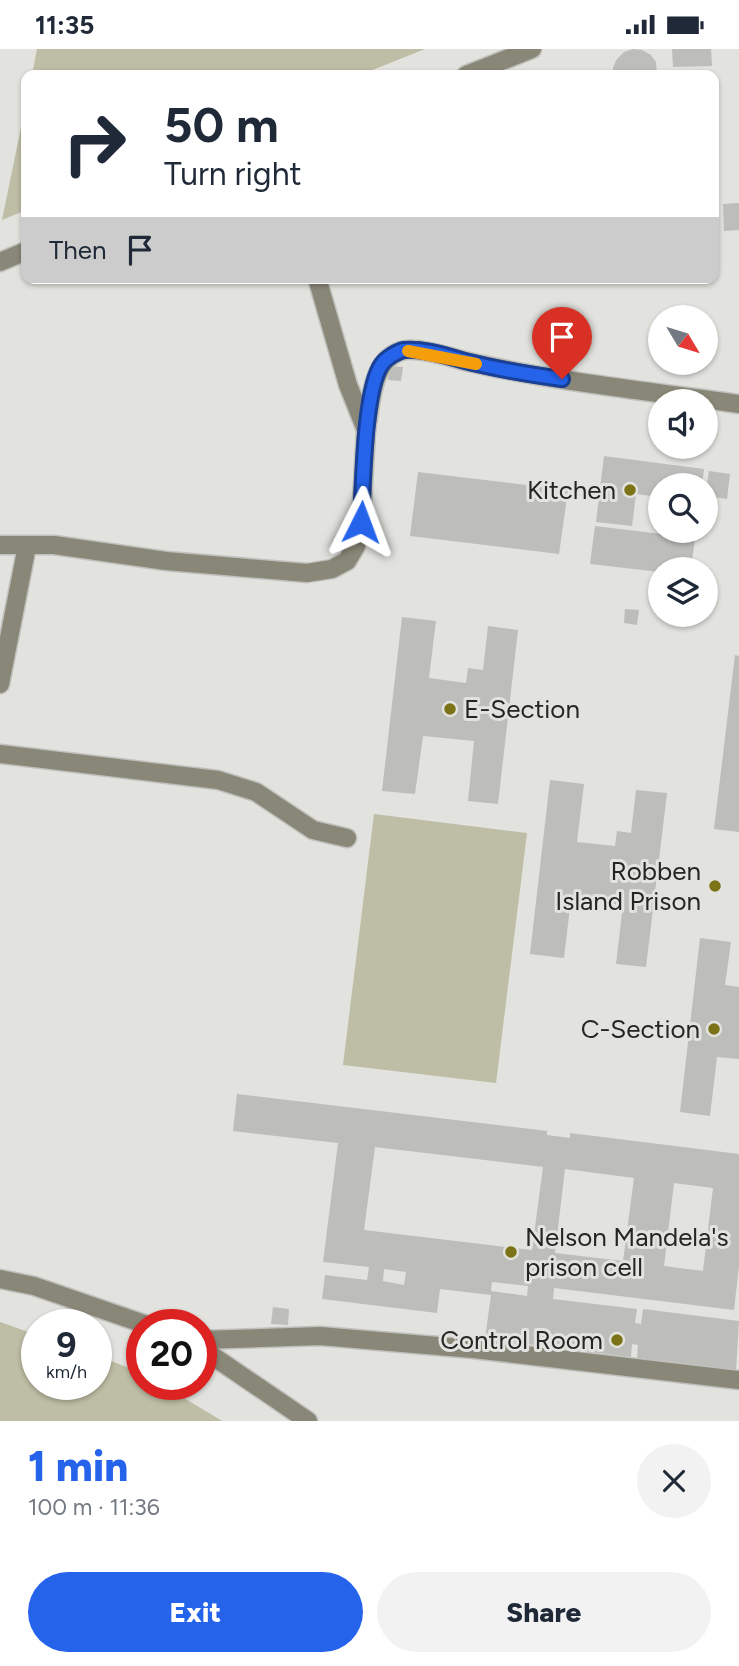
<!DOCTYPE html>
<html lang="en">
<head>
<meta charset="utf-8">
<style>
	:root { --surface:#fff; --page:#f2f2f3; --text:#1f2937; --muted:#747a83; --accent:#2563eb }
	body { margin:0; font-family:Figtree,sans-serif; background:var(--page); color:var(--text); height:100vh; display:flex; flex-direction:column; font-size:26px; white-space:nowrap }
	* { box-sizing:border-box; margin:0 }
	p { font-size:23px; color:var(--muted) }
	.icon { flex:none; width:38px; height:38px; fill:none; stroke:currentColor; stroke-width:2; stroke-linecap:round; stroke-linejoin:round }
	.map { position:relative; height:1372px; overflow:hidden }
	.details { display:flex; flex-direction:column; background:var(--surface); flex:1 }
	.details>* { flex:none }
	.guide { position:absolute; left:21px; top:21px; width:698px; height:214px; border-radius:14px; box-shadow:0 2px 5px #0004; background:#fff; color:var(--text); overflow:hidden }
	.needle { width:46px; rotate:128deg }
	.buttons { position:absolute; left:648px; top:256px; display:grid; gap:14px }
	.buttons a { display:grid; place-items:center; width:70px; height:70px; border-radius:50%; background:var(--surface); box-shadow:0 2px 5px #0004; font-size:35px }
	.speed { position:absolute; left:21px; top:1260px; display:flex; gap:14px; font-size:35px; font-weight:700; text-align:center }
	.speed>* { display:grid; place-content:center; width:91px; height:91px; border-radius:50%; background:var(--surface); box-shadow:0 2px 5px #0004; line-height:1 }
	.speed small { font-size:18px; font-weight:400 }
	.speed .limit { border:10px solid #d22; background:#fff; color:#111 }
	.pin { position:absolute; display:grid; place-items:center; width:60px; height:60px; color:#fff; margin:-72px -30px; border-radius:50% 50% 50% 0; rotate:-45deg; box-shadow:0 0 7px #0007 }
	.pin .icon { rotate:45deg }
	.me { position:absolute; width:77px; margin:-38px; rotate:3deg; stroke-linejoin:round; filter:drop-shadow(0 0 5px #0008) }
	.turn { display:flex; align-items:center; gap:24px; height:147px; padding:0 28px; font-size:32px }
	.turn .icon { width:91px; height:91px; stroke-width:2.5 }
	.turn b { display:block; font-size:49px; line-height:60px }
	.then { display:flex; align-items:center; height:66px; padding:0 28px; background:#0003; gap:14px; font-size:26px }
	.round { display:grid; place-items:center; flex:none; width:74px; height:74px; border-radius:37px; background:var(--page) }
	.headline { display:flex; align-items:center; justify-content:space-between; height:119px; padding:0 28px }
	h1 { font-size:42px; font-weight:800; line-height:52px; color:var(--accent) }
	.action { display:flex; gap:14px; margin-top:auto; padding:14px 28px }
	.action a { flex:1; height:80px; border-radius:42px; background:var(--accent); color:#fff; font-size:28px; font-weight:800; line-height:80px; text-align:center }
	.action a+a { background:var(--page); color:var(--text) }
	.status { display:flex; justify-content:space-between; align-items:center; height:49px; padding:0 35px; background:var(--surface); direction:ltr }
	.status svg { height:19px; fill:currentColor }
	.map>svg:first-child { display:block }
	.green { fill:#bebda5 }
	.building { fill:#bdbdb9; fill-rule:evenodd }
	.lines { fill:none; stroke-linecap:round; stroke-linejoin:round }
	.minor-casing { stroke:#c0c0bd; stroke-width:21 }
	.minor { stroke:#898878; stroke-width:18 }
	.route-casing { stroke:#184099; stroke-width:18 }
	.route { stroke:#2563eb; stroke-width:12 }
	.slow { stroke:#f59e0b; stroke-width:12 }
	.poi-dot { fill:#7c7316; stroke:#e2e2de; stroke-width:2.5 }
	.labels { text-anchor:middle; stroke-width:6; stroke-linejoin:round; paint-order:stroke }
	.poi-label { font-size:26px; fill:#252524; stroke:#e2e2de; text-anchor:end }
</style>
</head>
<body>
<div class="status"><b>11:35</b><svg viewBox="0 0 49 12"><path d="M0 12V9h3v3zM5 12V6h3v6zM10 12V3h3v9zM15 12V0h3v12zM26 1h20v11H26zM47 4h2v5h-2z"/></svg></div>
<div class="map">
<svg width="739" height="1372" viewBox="0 0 739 1372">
	<rect width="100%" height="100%" fill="#e2e2de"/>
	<g class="green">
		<path d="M37 0H425L360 26H32Z"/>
		<path d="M26 54V161L2 171Z"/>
		<path d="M374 765 527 784 496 1034 343 1016Z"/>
		<path d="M0 1273 37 1286V1335H96V1306L142 1324V1335H161L222 1372H0Z"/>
	</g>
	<g class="building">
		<path d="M633 0 642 1 651 6 656 13 657 26H613V18L617 10 624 3Z"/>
		<path d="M672 0H711L712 17 673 18Z"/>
		<path d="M739 154V181L724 182 723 155Z"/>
		<path d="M390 317 403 318 401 332 388 331Z"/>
		<path d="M604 407 704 420 702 436H660V448L636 445 632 477 596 473Z"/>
		<path d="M709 422 730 425 727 450 705 447Z"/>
		<path d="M418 423 568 441 559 505 410 487Z"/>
		<path d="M595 477 695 489 691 520H660V523L590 515Z"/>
		<path d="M625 560 639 561 637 576 624 574Z"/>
		<path d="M402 568 436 572 429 629 466 634 468 619 483 621 488 577 518 581 498 755 468 752 474 692 423 687 415 745 382 742Z"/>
		<path d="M735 606 739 607V783L714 780Z"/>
		<path d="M550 731 584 735 577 793 615 797 617 782 631 784 636 741 667 744 646 918 616 915 623 856 571 850 564 909 530 905Z"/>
		<path d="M700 889 731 893 725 936 739 938V1010L717 1008 710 1067 680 1063Z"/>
		<path d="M237 1045 547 1082V1086L570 1089V1084L739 1105V1217L734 1261 554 1239 553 1250 637 1260 635 1274 641 1275 643 1260 739 1272 736 1321 637 1309 638 1296 632 1295 631 1308 485 1290 491 1246 440 1240 437 1264 322 1250 325 1226 367 1231 369 1218 323 1213 338 1094 233 1082ZM375 1098 543 1118 532 1201 364 1181ZM565 1120 634 1129 623 1212 555 1204ZM674 1134 713 1139 703 1222 664 1217ZM384 1220 406 1223 404 1236 383 1232ZM492 1233 528 1237 527 1247 491 1242Z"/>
		<path d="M273 1258 289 1260 288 1276 271 1275Z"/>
	</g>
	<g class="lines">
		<defs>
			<g id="minor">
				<path d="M466 26 532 0"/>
				<path d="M0 213 26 202"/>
				<path d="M366 381C371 355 371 311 401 302 417 297 453 309 469 313 558 333 649 342 739 355"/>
				<path d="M0 496H54L166 512 307 524 332 520 347 512 356 497 361 473 366 381 348 336 317 229"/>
				<path d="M0 635 27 497"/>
				<path d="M0 705 218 731 256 743 313 781 347 789"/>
				<path d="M0 1230 34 1237 147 1276"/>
				<path d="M201 1291 320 1287 473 1300 739 1331"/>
				<path d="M201 1299 308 1372"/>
			</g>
		</defs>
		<use href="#minor" class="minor-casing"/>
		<use href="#minor" class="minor"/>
	</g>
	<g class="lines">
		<defs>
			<path id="route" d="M361 473C363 439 364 339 382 315 386 309 398 302 404 301 426 299 452 309 473 314 502 321 532 326 562 330"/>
		</defs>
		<use href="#route" class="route-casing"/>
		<use href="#route" class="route"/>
		<path class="slow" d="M408 302 476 315"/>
	</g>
	<g class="poi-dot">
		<circle cx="630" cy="441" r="7"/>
		<circle cx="450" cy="660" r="7"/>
		<circle cx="715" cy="837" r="7"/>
		<circle cx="714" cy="980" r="7"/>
		<circle cx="511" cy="1203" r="7"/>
		<circle cx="617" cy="1291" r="7"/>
	</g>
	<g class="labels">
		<g class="poi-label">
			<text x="616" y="450">Kitchen</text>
			<text x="464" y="669" text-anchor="start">E-Section</text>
			<text x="701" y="831">Robben<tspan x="701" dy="30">Island Prison</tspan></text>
			<text x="700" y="989">C-Section</text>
			<text x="525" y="1197" text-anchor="start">Nelson Mandela's<tspan x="525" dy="30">prison cell</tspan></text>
			<text x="603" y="1300">Control Room</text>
		</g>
	</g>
</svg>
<div class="buttons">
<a><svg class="needle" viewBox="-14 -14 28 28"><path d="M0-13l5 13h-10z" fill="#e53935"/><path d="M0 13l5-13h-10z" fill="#747a83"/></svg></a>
<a><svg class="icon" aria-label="sound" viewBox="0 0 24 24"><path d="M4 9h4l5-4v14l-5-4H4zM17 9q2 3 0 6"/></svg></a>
<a><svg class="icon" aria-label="search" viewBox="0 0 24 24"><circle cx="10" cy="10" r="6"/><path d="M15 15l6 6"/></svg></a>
<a><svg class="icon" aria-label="layers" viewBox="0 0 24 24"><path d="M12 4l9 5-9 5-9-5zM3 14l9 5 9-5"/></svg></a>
</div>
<div class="speed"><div>9<small>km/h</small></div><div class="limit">20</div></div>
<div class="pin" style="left:562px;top:330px;background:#d93025"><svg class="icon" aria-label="arrive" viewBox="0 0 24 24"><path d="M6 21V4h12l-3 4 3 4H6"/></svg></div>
<svg class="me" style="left:361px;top:473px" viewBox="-20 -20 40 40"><path d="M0-17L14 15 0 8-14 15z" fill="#2563eb" stroke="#fff" stroke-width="4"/></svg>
<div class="guide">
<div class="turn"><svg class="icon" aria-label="right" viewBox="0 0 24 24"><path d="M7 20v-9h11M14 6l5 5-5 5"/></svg><div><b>50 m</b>Turn right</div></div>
<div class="then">Then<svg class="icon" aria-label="arrive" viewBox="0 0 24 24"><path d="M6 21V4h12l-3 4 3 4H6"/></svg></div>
</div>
</div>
<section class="details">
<div class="headline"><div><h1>1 min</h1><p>100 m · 11:36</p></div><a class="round"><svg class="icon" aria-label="close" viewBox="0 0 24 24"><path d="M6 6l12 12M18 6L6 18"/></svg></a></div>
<div class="action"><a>Exit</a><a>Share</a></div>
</section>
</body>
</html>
